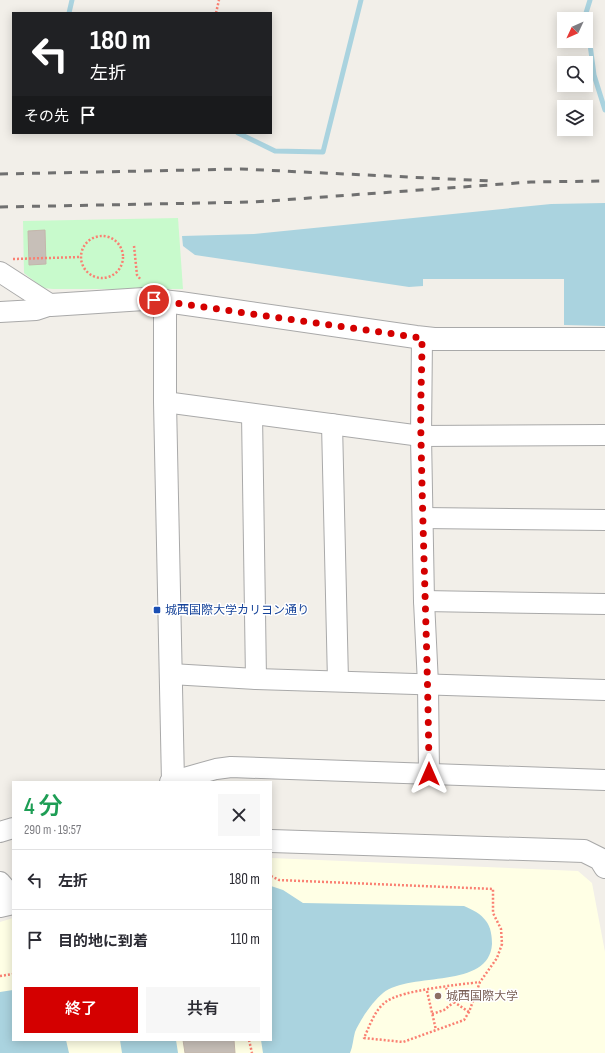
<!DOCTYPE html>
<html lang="ja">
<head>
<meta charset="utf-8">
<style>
	:root { --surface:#fff; --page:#f7f7f7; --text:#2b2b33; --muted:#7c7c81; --line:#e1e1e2; --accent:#d40000 }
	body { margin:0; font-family:"Sofia Sans Condensed","Noto Sans JP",sans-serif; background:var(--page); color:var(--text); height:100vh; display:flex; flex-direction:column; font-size:15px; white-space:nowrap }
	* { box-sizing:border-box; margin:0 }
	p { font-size:13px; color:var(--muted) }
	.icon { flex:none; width:22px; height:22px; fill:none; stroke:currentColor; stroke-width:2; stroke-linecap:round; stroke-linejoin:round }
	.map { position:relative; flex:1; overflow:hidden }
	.panel { position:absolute; left:12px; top:781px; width:260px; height:260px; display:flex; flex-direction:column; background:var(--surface); border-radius:0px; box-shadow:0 2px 10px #0003 }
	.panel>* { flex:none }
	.top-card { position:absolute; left:12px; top:12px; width:260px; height:122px; border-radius:0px; box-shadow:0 2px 10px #0003; background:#202124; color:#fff; overflow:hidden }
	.needle { width:26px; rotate:226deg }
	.tools { position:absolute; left:557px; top:12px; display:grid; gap:8px }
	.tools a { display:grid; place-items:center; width:36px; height:36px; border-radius:0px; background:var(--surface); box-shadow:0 2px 10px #0003; font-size:20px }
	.pin { position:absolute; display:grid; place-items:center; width:34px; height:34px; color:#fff; margin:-17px; border:2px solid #fff; border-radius:50%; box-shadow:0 1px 4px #0007 }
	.me { position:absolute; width:44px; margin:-22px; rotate:0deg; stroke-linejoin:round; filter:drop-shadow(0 0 3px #0008) }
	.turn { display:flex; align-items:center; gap:14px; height:84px; padding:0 12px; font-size:18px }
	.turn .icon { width:52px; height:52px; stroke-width:2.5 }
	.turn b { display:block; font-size:28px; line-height:34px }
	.then { display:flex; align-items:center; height:38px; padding:0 12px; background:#0003; gap:8px; font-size:15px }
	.round { display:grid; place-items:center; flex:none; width:42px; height:42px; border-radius:0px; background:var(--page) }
	.overview { display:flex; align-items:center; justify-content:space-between; height:68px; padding:0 12px }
	h1 { font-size:24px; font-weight:600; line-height:30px; color:#1e9e55 }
	.primary-button { display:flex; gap:8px; margin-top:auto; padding:8px 12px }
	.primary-button a { flex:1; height:46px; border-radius:0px; background:var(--accent); color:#fff; font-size:16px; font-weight:600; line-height:46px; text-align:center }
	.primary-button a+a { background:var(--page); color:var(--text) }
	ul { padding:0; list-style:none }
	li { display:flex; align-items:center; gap:12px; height:60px; padding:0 12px; border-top:1px solid var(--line) }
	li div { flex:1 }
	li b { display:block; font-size:15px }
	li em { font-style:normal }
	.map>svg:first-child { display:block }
	.education { fill:#ffffe5 }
	.park { fill:#c8facc }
	.water { fill:#aad3df }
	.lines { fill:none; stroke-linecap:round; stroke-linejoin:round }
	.stream { stroke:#aad3df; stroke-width:5 }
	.building { fill:#c7bfb8; stroke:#c4b6ab }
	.minor-casing { stroke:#a9a9a9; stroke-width:22 }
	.tertiary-casing { stroke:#a9a9a9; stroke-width:24 }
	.path { stroke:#fa8072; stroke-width:2.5; stroke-dasharray:2 2; stroke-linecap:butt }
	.minor { stroke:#fff; stroke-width:20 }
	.tertiary { stroke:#fff; stroke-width:22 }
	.rail { stroke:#707070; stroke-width:3; stroke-dasharray:8 8; stroke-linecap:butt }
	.route { stroke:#d40000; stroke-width:7; stroke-dasharray:0 12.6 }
	.transit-dot { fill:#1a4fb4; stroke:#fff; stroke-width:1.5 }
	.education-dot { fill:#8d6e63; stroke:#fff; stroke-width:1.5 }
	.labels { text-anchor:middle; stroke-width:3; stroke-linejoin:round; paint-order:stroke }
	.transit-label { font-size:12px; fill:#164399; stroke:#fff; text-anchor:start }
	.education-label { font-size:12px; fill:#785e54; stroke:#fff; text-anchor:start }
</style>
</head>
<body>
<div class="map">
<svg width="605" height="1053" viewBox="0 0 605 1053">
	<rect width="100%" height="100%" fill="#f2efe9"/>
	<path class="education" d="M271 858 578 871 592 883 605 952V1053H0V922L13 918V1040H271Z"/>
	<path class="park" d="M178 218 183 289H53L43 288 24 273 23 221Z"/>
	<g class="water">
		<path d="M605 203V326L564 325V279H423V286L409 287 195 255 183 246 182 236 254 234 551 204Z"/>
		<path d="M271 886 283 890 303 903 464 906C473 910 480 913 486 921 491 927 492 937 492 944 489 990 411 971 383 993 373 1001 360 1020 355 1032 353 1039 353 1046 350 1053H263L261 1040H271Z"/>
		<path d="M13 990V1040H66L69 1053H0V992Z"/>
		<path d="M120 1040H176L178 1053H122Z"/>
	</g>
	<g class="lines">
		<g class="stream">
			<path d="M590 0 586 13 594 75 605 110"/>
			<path d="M69 13 72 0"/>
			<path d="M238 133 275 151 323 152 361 0"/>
		</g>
	</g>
	<g class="building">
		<path d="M45 230 46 264 29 265 28 231Z"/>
		<path d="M183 1040H234L235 1053H185Z"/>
	</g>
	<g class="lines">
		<defs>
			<g id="minor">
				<path d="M0 272 51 305"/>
				<path d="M0 312 36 310 51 305"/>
				<path d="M422 338 421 436 424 601 428 684 429 774"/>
				<path d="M165 402 421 436 605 435"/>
				<path d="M252 414 256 679"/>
				<path d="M332 424 338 681"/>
				<path d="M423 518 605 520"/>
				<path d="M424 601 605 604"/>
				<path d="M171 674 256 679 605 690"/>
				<path d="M170 782 216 769 231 767 605 780"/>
				<path d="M0 832 13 828"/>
				<path d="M0 882 13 897"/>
			</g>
			<g id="tertiary">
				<path d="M165 301V402L173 782"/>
				<path d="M51 305 144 299 180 303 416 337 434 339H605"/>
				<path d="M271 841 584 851 600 859 605 867"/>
				<path d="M0 906 13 903"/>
			</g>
		</defs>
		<use href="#minor" class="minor-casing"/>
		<use href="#tertiary" class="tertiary-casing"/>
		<g class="path">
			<path d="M216 13 219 0"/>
			<circle cx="102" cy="257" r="21"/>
			<path d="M134 246 137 275 141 280"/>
			<path d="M13 259 81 257"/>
			<path d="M271 876 279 880 493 889V913L501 929 502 944 497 958 480 982 469 1012 464 1020 403 1042 364 1038C370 1025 375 1009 387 1001 404 990 457 985 480 982"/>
			<path d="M0 976 13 974"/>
			<path d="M446 988 454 1002 469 1012"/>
			<path d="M427 991 436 1030"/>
			<path d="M432 1014 444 1010 454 1002"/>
			<path d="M249 1040 252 1053"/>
		</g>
		<use href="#minor" class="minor"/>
		<use href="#tertiary" class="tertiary"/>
		<g class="rail">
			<path d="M0 174 241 169 491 181"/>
			<path d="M0 207 254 202 531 182 605 181"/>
		</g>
	</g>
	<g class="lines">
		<path class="route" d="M154 300 422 338C422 371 420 404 421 438 423 550 428 662 429 774"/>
	</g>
	<rect class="transit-dot" x="153" y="606" width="8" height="8" rx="2"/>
	<circle class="education-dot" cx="438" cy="996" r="4"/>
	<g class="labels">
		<g class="transit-label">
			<text x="165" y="614">城西国際大学カリヨン通り</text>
		</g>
		<g class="education-label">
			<text x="446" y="1000">城西国際大学</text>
		</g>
	</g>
</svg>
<div class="tools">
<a><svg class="needle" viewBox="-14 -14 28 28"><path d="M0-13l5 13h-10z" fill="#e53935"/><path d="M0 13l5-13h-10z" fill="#7c7c81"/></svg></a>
<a><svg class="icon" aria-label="search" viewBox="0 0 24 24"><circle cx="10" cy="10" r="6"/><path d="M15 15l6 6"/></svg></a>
<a><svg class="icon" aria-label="layers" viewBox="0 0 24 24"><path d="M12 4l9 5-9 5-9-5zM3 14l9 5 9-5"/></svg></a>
</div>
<div class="pin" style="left:154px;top:300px;background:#d93025"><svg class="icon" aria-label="arrive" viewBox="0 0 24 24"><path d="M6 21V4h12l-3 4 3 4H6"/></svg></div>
<svg class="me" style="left:429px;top:774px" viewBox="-20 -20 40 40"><path d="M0-17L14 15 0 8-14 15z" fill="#d40000" stroke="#fff" stroke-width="4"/></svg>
<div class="top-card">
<div class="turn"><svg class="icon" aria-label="left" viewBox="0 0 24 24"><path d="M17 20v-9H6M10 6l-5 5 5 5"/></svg><div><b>180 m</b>左折</div></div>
<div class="then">その先<svg class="icon" aria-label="arrive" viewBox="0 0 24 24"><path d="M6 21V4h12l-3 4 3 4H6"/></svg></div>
</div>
<section class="panel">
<div class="overview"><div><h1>4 分</h1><p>290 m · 19:57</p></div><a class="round"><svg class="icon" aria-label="close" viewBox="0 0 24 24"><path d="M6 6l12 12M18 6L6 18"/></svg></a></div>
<ul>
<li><svg class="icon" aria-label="left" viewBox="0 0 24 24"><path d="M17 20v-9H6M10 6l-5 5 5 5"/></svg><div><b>左折</b></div><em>180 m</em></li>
<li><svg class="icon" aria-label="arrive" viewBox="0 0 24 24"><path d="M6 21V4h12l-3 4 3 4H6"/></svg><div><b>目的地に到着</b></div><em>110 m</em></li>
</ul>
<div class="primary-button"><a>終了</a><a>共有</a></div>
</section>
</div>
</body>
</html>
